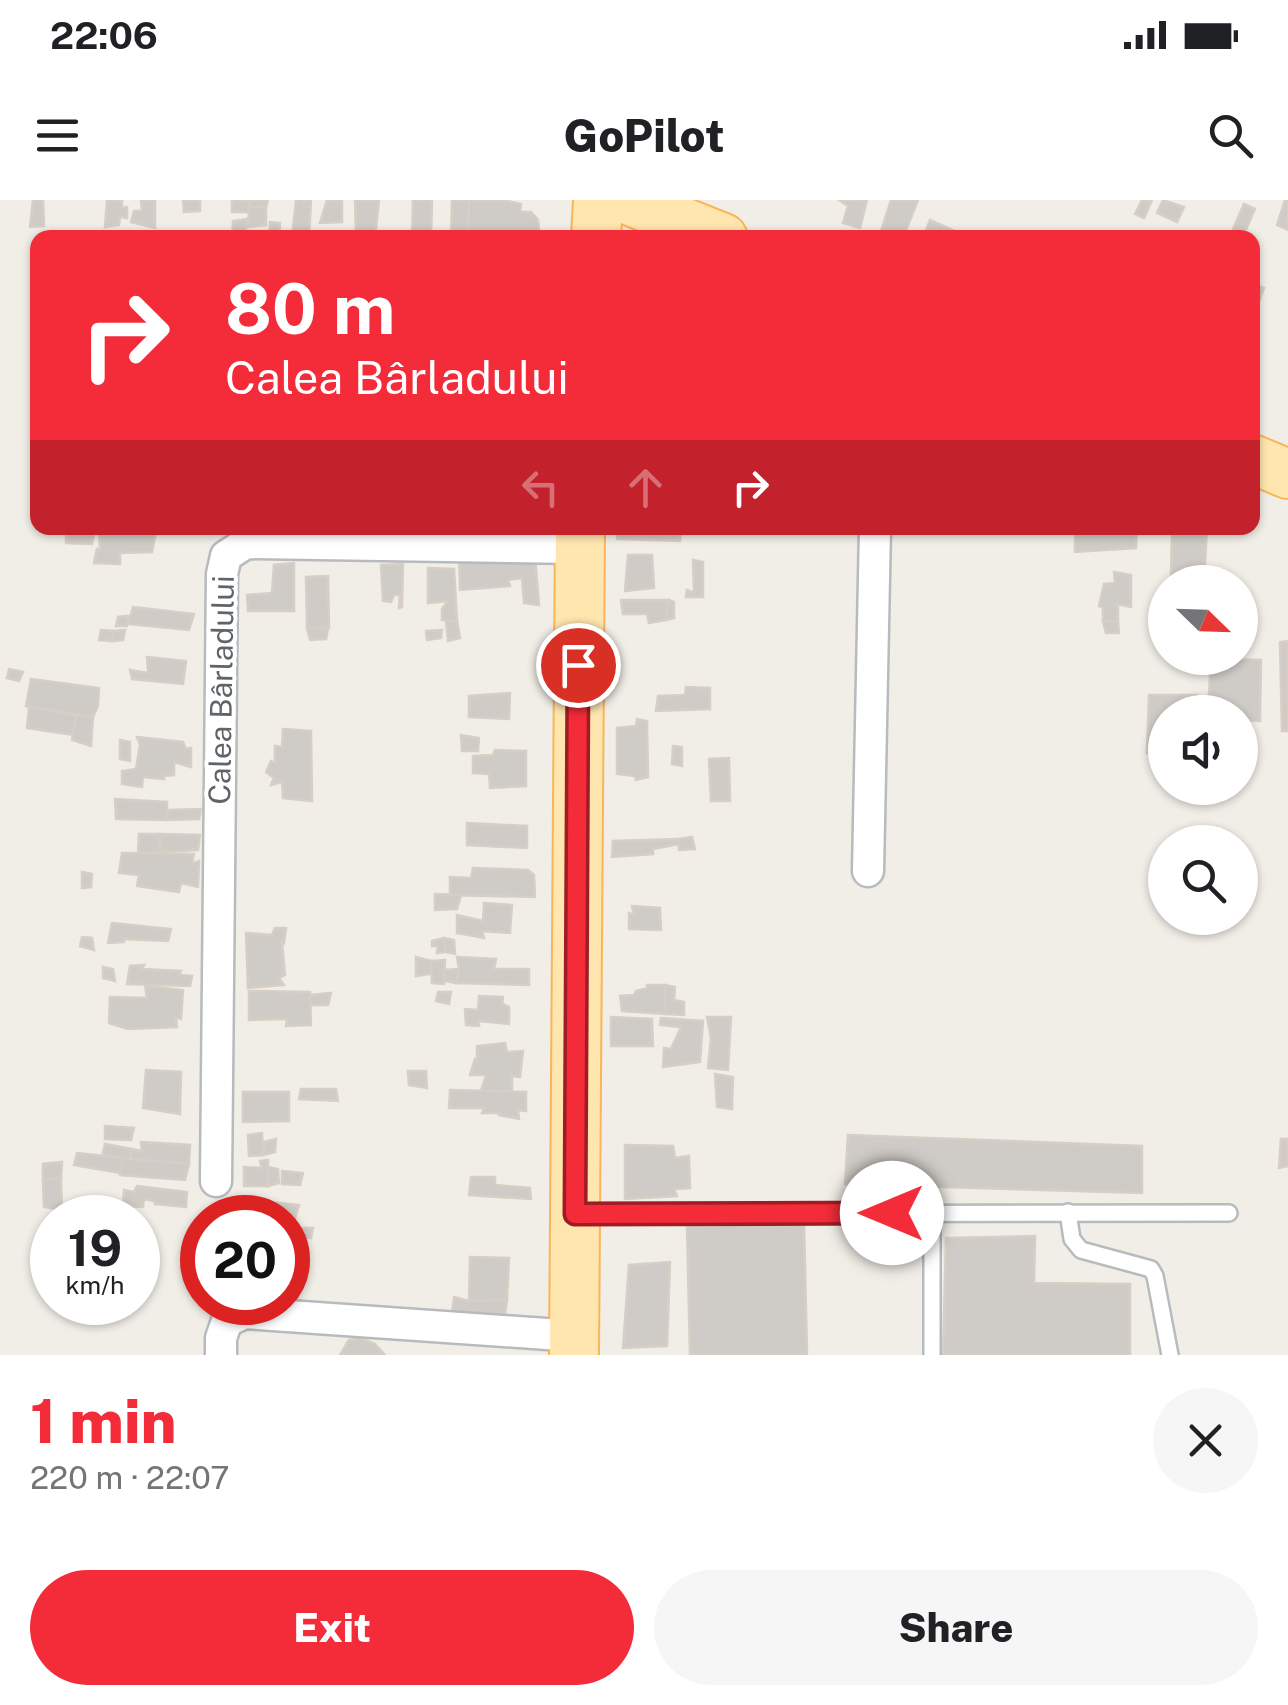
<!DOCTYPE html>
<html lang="en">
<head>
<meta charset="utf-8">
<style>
	:root { --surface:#fff; --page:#f6f6f6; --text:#202124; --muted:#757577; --accent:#f42b39 }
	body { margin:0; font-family:"Public Sans",sans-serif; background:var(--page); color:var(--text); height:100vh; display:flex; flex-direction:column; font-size:38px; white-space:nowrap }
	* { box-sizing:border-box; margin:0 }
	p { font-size:32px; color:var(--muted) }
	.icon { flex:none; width:55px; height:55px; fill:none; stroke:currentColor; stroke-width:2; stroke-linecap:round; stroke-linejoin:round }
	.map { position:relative; height:1155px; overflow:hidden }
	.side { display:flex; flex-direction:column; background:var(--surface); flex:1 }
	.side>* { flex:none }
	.banner { position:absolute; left:30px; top:30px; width:1230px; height:305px; border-radius:20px; box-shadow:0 2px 8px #0004; background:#f42b39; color:#fff; overflow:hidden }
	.needle { width:65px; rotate:113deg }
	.buttons { position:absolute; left:1148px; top:365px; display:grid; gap:20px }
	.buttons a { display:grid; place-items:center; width:110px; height:110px; border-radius:50%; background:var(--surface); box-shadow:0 2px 8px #0004; font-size:50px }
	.speed { position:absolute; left:30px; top:995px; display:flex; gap:20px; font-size:50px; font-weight:700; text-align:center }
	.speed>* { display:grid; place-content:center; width:130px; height:130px; border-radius:50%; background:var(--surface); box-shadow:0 2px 8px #0004; line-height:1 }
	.speed small { font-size:25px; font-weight:400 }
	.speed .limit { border:15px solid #d22; background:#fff; color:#111 }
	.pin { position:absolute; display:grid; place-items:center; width:85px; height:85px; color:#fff; margin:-42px; border:5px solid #fff; border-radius:50%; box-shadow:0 2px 10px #0007 }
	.me { position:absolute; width:110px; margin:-55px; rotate:270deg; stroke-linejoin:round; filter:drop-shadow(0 0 8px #0008) }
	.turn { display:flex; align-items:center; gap:35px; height:210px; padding:0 30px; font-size:45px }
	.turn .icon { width:130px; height:130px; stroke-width:2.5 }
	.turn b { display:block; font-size:70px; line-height:85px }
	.lanes { display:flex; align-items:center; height:95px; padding:0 30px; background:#0003; justify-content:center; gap:50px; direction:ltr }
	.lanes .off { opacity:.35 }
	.round { display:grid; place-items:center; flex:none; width:105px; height:105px; border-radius:52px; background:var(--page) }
	.summary { display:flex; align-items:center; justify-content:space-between; height:170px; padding:0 30px }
	h1 { font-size:60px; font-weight:800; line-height:75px; color:var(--accent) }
	.primary-button { display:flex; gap:20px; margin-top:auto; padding:20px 30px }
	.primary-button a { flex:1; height:115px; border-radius:60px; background:var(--accent); color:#fff; font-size:40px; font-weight:800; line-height:115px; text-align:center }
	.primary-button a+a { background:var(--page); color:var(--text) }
	.status { display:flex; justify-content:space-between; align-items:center; height:70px; padding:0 50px; background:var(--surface); direction:ltr }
	.status svg { height:28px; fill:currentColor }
	header { display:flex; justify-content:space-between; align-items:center; height:130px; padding:0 30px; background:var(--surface); font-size:45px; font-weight:800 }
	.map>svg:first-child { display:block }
	.building { fill:#cfcbc6; stroke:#d7cfc5; stroke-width:2.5 }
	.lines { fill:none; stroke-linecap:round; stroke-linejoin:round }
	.service-casing { stroke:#b7bbbe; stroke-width:20 }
	.minor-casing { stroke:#b7bbbe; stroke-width:35 }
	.primary-casing { stroke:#fab558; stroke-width:52 }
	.service { stroke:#fff; stroke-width:15 }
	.minor { stroke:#fff; stroke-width:30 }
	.primary { stroke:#ffe6af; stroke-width:48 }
	.route-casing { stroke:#9f1c25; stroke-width:25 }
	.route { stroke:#f42b39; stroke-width:18 }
	.labels { text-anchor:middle; stroke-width:8; stroke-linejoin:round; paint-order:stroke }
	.street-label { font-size:30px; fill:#5e6468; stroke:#fff }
</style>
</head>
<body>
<div class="status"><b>22:06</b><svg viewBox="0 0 49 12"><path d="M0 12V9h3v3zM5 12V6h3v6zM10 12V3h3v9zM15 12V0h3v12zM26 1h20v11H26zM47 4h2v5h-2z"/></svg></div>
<header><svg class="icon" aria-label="menu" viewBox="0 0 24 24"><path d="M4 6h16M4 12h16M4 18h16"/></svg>GoPilot<svg class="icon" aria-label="search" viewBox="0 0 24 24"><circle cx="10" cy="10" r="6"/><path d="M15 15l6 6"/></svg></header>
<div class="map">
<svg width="1288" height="1155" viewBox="0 0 1288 1155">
	<rect width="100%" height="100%" fill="#f1eee7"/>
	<g class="building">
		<path d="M33 0H43L44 26 30 27Z"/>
		<path d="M107 0H122V8L127 7V18L120 17 119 25 105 27Z"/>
		<path d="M141 0H155V28L131 22 134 11H142Z"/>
		<path d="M200 0V11L184 12 183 1Z"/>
		<path d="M232 0H250L248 12H232Z"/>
		<path d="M250 0H268L266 7H250Z"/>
		<path d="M296 0H311L309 38H292Z"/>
		<path d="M327 0H342V22L320 23Z"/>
		<path d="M355 0H379L375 38H366V33L356 34Z"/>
		<path d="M413 0H432L431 38H412Z"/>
		<path d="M452 0H469L468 38H451Z"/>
		<path d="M469 0H502L521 4 520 12H531L538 20 540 38H468Z"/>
		<path d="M839 0H867L860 28 843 23 848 6Z"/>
		<path d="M891 0H918L903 38H879Z"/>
		<path d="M1142 0H1152L1144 18 1135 14Z"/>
		<path d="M1163 0 1184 7 1177 22 1157 13Z"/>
		<path d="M1285 0H1288V30L1277 25Z"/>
		<path d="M1244 4 1255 9 1244 34 1233 29Z"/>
		<path d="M250 7H266V25L247 27Z"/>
		<path d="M247 19 245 38H232L233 21Z"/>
		<path d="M930 20 970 38H923Z"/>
		<path d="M270 22 280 23 279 38H269Z"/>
		<path d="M1252 83 1264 88 1252 121Z"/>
		<path d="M99 328 156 332 152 352 120 353V364L94 363 97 349 100 350Z"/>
		<path d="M618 328H681L680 341 617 339Z"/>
		<path d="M1077 328H1137L1136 348 1075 352V331Z"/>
		<path d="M1172 328H1207L1204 381 1171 377Z"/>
		<path d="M95 331 92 344 66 343V332Z"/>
		<path d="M459 353 535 355 539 405 524 403 522 378 508 380 510 386 460 390Z"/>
		<path d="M628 355H652L654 388 625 391Z"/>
		<path d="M693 360 703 362V397H686L687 390 694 393Z"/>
		<path d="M294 363V411H248L247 395 272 393 274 365Z"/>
		<path d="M403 364 402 407 399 408 400 395H394L391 402 383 401 381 365Z"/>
		<path d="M428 368 454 369 457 421 442 420V409L448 401 428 403Z"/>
		<path d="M1114 372 1131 375V407L1118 404V422L1103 421V408L1099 406 1104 384 1115 383Z"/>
		<path d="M328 376 329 427 307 428 306 377Z"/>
		<path d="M621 400H669L666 420 649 423 647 414H623Z"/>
		<path d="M669 400 674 402V418L666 420Z"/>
		<path d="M133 407 194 414 189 430 128 424Z"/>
		<path d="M128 416 127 426H116L118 417Z"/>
		<path d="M446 421H457L460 438 448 441Z"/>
		<path d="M1103 421 1118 422 1119 433H1106Z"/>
		<path d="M307 428 328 429 326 439 310 440Z"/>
		<path d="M101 430 114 431 112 441 99 440Z"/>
		<path d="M125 430 123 440 112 441 114 431Z"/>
		<path d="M442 430 441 438 427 440 426 431Z"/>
		<path d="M1288 441V531H1282L1280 442Z"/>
		<path d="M147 457 186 461 183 484 132 479 130 470 148 473Z"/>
		<path d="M1211 459 1261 460 1260 521 1240 520V512H1208Z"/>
		<path d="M9 469 23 472 19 481 7 478Z"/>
		<path d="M31 479 99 488 98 506 93 517 26 506Z"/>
		<path d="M686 487 710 488V509L656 511 658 496 685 495Z"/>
		<path d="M510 493 509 519 469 517V496Z"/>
		<path d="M1149 495H1197L1198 512H1165V553H1147Z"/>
		<path d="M29 507 76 515 74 535 27 528Z"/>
		<path d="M76 515 93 517 91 546 72 540Z"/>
		<path d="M637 519 647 521 648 577 636 580 635 576 617 574V528L636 526Z"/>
		<path d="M283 529 311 531 312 601 283 598 282 582 271 585 274 578 266 572 271 561 275 563V546L282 547Z"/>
		<path d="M461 535 479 538 478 551H462Z"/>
		<path d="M137 537 183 542 186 549 191 548V567L174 562V575L163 576 164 579 143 577 142 587 122 584V571L136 569 140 544Z"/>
		<path d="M120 540 130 542V561L120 559Z"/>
		<path d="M673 546 682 547V566L672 564Z"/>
		<path d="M495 550 526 551V586L490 588 489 574 473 573V556L493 555Z"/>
		<path d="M729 558 730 601H711L709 559Z"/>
		<path d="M115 599 167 602V620L116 619Z"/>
		<path d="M201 609 199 619 167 620 168 610Z"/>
		<path d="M467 623 527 626V648L467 645Z"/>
		<path d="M139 634H160V652L138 653Z"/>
		<path d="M160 634 200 635 198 650 160 652Z"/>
		<path d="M692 637 695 649 679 650 678 639Z"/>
		<path d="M678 639 679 644 653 649V654L612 657 613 641Z"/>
		<path d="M122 653 194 654 192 664 199 661 198 687 181 683 179 692 137 686 139 675 119 673Z"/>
		<path d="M473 668 528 670 534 675 535 697 450 695V677L471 678Z"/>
		<path d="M82 672 92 674 91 687 82 688Z"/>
		<path d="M435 694 461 695 457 709 435 710Z"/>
		<path d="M484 703 512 705 510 733 482 731 484 738 457 733V715L483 721Z"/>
		<path d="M632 706 660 708 661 730 629 729V713L634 715Z"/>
		<path d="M112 723 171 729 168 741 123 739 124 742 108 743Z"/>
		<path d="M275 728H286L284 743 282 742 285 775 279 778 284 785 248 788 246 733 272 735Z"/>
		<path d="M82 737 92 738 94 750 80 746Z"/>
		<path d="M444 738 454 740 455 754 446 752Z"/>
		<path d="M444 738 446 752 437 753 438 746H432V741Z"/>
		<path d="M416 757 431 761 430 774 416 776Z"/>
		<path d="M457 757 496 759 494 769H529V785L456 783 459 769Z"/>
		<path d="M445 760 444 784 432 783 431 761Z"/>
		<path d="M144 765 142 769 181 771 179 775 192 776 190 786 127 784 130 766Z"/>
		<path d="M103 767 113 769 115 781 103 778Z"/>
		<path d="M459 769 456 783 445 781 443 770Z"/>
		<path d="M647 785H665L666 814 622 811 620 796 634 795 636 791 648 788Z"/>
		<path d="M665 785 675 787 674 800 684 802V815L666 814Z"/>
		<path d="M145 786 183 790 181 819 176 817 177 827 128 829 109 823 110 797 147 798Z"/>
		<path d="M249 791 310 792 311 825 286 826 287 819 249 820Z"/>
		<path d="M438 792H451L449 804 436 801Z"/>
		<path d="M331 793 328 805H310L311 795Z"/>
		<path d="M479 796 503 797 502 804 509 807V824L479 821V826L466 825 465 809 478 810Z"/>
		<path d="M611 817 652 819 653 846H611Z"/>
		<path d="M707 817H731L728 870 708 868 711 838Z"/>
		<path d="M661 818 703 821 700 862 663 867 664 848 671 849 681 827 660 825Z"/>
		<path d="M505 843 507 852 523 851 520 877 512 876V894L481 891 486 875H470L475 859 477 860V846Z"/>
		<path d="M146 870 181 872 180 914 143 908Z"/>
		<path d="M408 871H426L427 888 409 885Z"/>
		<path d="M715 874 733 877 732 909 717 907Z"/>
		<path d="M301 889H336L338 901 299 899Z"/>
		<path d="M450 890 526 892V911L518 910 519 919 499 915 500 913H482L484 908H449Z"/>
		<path d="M243 892H289V921L243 922Z"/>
		<path d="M105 926 134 928 131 940 105 939Z"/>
		<path d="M262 933 263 955 249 956 248 935Z"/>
		<path d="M848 935 1142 946V993L845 984Z"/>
		<path d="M276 939 275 952 263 955 264 942Z"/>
		<path d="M1281 939H1288V966L1279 968Z"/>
		<path d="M141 942 190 945 189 964 130 959 132 949 142 951Z"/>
		<path d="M105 944 132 949 130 959 102 957Z"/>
		<path d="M625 945 673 946 675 958 689 956 690 988 674 989 677 996 625 999Z"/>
		<path d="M77 953 123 958 121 973 74 965Z"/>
		<path d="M123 958 130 959 189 964 185 980 120 975Z"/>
		<path d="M268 960V986H244V967L262 968 260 961Z"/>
		<path d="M62 962 61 978 43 980V964Z"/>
		<path d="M268 967 278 969 279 983 268 986Z"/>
		<path d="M282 971 303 973 300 985 282 984Z"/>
		<path d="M471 977H495V985L530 988 531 999 469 995Z"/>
		<path d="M61 978 62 1010 44 1007 43 980Z"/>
		<path d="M137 986 187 992 186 1007 155 1004 154 1001 144 999 143 1007 123 1006 124 990 134 992Z"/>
		<path d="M251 1000 299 1005 294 1022 288 1023V1018L283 1017 250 1018Z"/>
		<path d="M804 1021 807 1155H690L687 1027Z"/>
		<path d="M289 1028H313L311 1038 288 1037Z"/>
		<path d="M1035 1036 1034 1083 1130 1084V1155H943L946 1038Z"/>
		<path d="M470 1057 509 1058 507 1100 469 1101Z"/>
		<path d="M670 1062 667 1146 623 1148 629 1065Z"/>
		<path d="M454 1097 469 1101 507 1100 505 1115 452 1113Z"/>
		<path d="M361 1138 375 1144 385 1155H340L349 1140Z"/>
	</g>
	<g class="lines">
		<defs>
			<g id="service">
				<path d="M1068 1012 1072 1039 1081 1050 1151 1069 1155 1076 1170 1155"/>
				<path d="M932 1013V1155"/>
				<path d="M579 1014 1229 1013"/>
			</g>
			<g id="minor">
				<path d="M868 671 875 328"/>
				<path d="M216 981 222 374 226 356 246 343 578 348"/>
				<path d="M221 1155V1138L227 1121 245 1113 575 1136"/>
			</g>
			<g id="primary">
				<path d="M628 0 723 38"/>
				<path d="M596 38 598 0"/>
				<path d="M1252 259 1288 274"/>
				<path d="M574 1155 580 328"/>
			</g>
		</defs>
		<use href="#service" class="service-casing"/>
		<use href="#minor" class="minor-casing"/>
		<use href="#primary" class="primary-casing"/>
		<use href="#service" class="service"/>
		<use href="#minor" class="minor"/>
		<use href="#primary" class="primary"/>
	</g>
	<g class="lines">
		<defs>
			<path id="route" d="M578 465 575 1014 892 1013"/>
		</defs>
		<use href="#route" class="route-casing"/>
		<use href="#route" class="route"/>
	</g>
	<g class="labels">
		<g class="street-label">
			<text transform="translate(222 490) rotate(-89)" y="10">Calea Bârladului</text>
		</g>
	</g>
</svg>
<div class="buttons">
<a><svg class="needle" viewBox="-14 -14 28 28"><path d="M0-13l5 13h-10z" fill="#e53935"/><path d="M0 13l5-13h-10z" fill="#757577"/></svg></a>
<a><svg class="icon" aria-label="sound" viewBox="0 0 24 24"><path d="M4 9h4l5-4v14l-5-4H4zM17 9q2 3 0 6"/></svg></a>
<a><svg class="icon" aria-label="search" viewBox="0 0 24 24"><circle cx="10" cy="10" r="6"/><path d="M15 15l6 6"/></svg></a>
</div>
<div class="speed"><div>19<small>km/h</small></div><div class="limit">20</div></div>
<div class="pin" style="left:578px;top:465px;background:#d93025"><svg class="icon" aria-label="arrive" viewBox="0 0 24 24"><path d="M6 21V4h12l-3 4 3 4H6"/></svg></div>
<svg class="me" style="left:892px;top:1013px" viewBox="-20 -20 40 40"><circle r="19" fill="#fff"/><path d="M0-13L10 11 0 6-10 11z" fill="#f42b39"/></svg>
<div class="banner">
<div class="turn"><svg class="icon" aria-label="right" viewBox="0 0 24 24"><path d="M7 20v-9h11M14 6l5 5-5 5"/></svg><div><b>80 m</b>Calea Bârladului</div></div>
<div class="lanes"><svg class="icon off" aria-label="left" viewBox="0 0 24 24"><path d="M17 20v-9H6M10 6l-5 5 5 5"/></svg><svg class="icon off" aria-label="ahead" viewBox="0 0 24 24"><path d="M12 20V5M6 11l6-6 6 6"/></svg><svg class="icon" aria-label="right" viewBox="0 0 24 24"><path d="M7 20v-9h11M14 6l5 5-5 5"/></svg></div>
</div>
</div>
<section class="side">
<div class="summary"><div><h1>1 min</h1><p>220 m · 22:07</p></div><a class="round"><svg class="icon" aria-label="close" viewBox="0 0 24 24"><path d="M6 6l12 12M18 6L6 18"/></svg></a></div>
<div class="primary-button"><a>Exit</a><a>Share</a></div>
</section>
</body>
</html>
